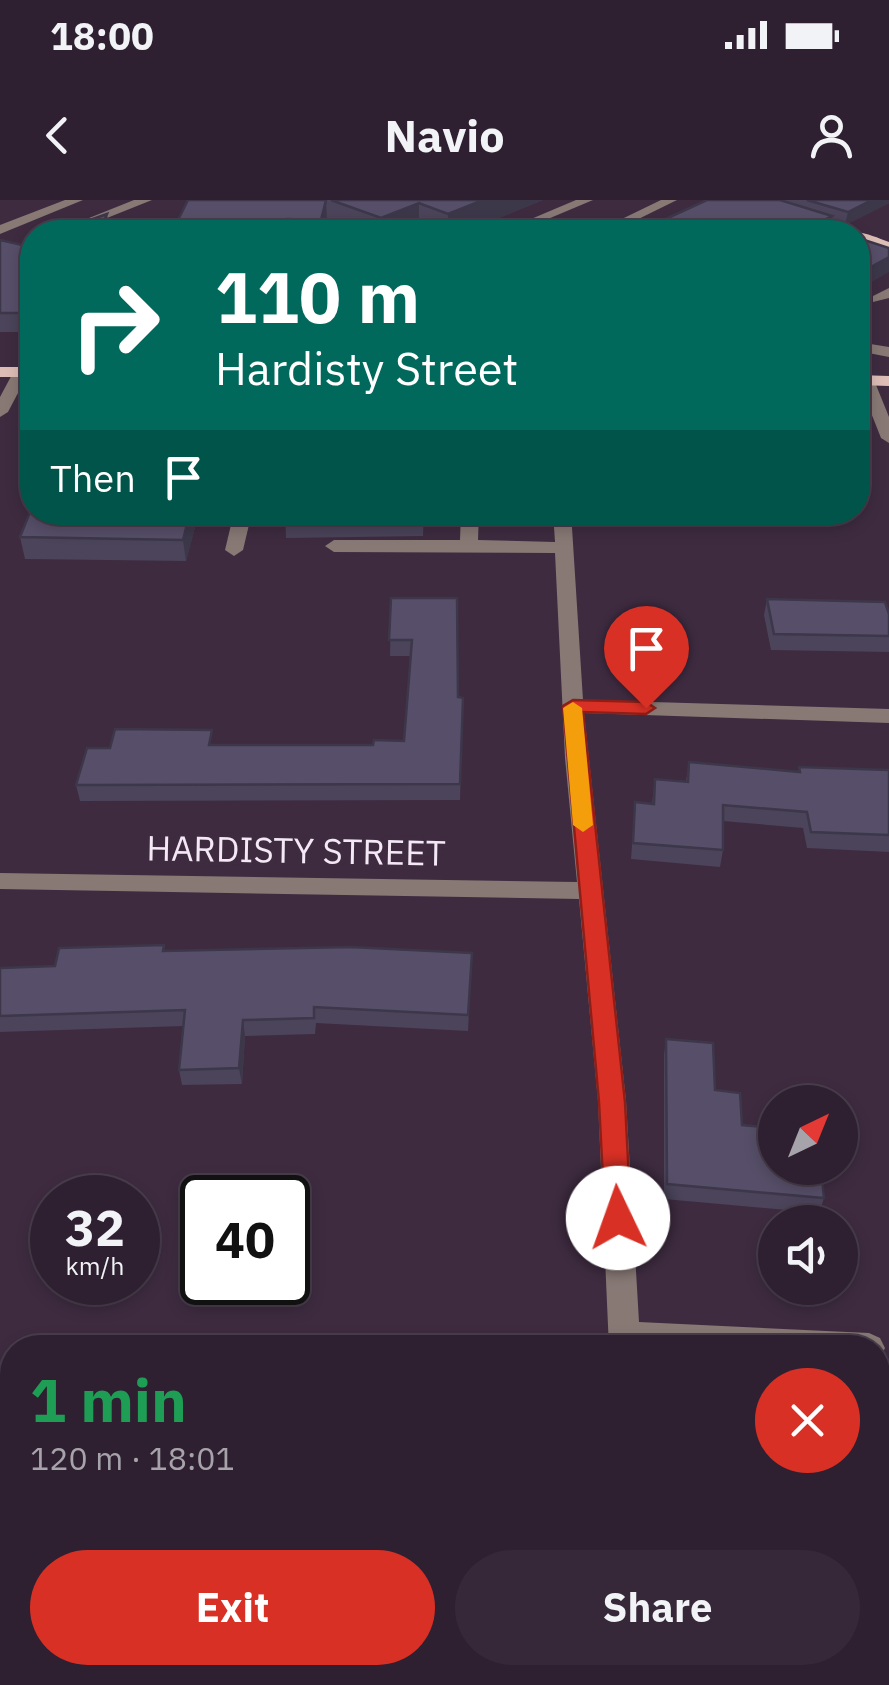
<!DOCTYPE html>
<html lang="en">
<head>
<meta charset="utf-8">
<style>
	:root { --surface:#2e2030; --page:#362838; --text:#f1f3f6; --muted:#a7a3ab; --line:#493e4c; --accent:#d93025 }
	body { margin:0; font-family:"IBM Plex Sans",sans-serif; background:var(--page); color:var(--text); height:100vh; display:flex; flex-direction:column; font-size:38px; white-space:nowrap }
	* { box-sizing:border-box; margin:0 }
	p { font-size:32px; color:var(--muted) }
	.icon { flex:none; width:55px; height:55px; fill:none; stroke:currentColor; stroke-width:2; stroke-linecap:round; stroke-linejoin:round }
	.map { position:relative; flex:1; overflow:hidden }
	.drawer { position:absolute; left:0px; top:1135px; width:890px; height:350px; display:flex; flex-direction:column; background:var(--surface); border-radius:40px 40px 0 0; box-shadow:0 5px 15px #0003,0 0 0 2px var(--line) }
	.drawer>* { flex:none }
	.guide { position:absolute; left:20px; top:20px; width:850px; height:305px; border-radius:40px; box-shadow:0 5px 15px #0003,0 0 0 2px var(--line); background:#00695c; color:#fff; overflow:hidden }
	.needle { width:65px; rotate:43deg }
	.tools { position:absolute; left:758px; top:885px; display:grid; gap:20px }
	.tools a { display:grid; place-items:center; width:100px; height:100px; border-radius:50%; background:var(--surface); box-shadow:0 5px 15px #0003,0 0 0 2px var(--line); font-size:50px }
	.speed { position:absolute; left:30px; top:975px; display:flex; gap:20px; font-size:50px; font-weight:700; text-align:center }
	.speed>* { display:grid; place-content:center; width:130px; height:130px; border-radius:50%; background:var(--surface); box-shadow:0 5px 15px #0003,0 0 0 2px var(--line); line-height:1 }
	.speed small { font-size:25px; font-weight:400 }
	.speed .limit { border:5px solid #111; border-radius:15px; background:#fff; color:#111 }
	.pin { position:absolute; display:grid; place-items:center; width:85px; height:85px; color:#fff; margin:-102px -42px; border-radius:50% 50% 50% 0; rotate:-45deg; box-shadow:0 0 10px #0007 }
	.pin .icon { rotate:45deg }
	.me { position:absolute; width:110px; margin:-55px; rotate:357deg; stroke-linejoin:round; filter:drop-shadow(0 0 8px #0008) }
	.turn { display:flex; align-items:center; gap:35px; height:210px; padding:0 30px; font-size:45px }
	.turn .icon { width:130px; height:130px; stroke-width:2.5 }
	.turn b { display:block; font-size:70px; line-height:85px }
	.then { display:flex; align-items:center; height:95px; padding:0 30px; background:#0003; gap:20px; font-size:38px }
	.round { display:grid; place-items:center; flex:none; width:105px; height:105px; border-radius:52px; background:var(--page) }
	.headline { display:flex; align-items:center; justify-content:space-between; height:170px; padding:0 30px }
	h1 { font-size:60px; font-weight:700; line-height:75px; color:#1e9e55 }
	.cta { display:flex; gap:20px; margin-top:auto; padding:20px 30px }
	.cta a { flex:1; height:115px; border-radius:60px; background:var(--accent); color:#fff; font-size:40px; font-weight:700; line-height:115px; text-align:center }
	.cta a+a { background:var(--page); color:var(--text) }
	.status { display:flex; justify-content:space-between; align-items:center; height:70px; padding:0 50px; background:var(--surface); direction:ltr }
	.status svg { height:28px; fill:currentColor }
	header { display:flex; justify-content:space-between; align-items:center; height:130px; padding:0 30px; background:var(--surface); font-size:45px; font-weight:700 }
	.map>svg:first-child { display:block }
	.lines { fill:none; stroke-linecap:round; stroke-linejoin:round }
	.minor { fill:#887975; fill-rule:evenodd }
	.major { fill:#ddbeb6; fill-rule:evenodd }
	.wall { fill:#4b445a }
	.shaded-wall { fill:#3d374a }
	.building { fill:#574f69; stroke:#3d374a; stroke-width:2.5 }
	.route { fill:#d93025; stroke:#8d1f18; stroke-width:2.5 }
	.slow { fill:#f59e0b }
	.labels { text-anchor:middle; stroke-width:10; stroke-linejoin:round; paint-order:stroke }
	.street-label { font-size:35px; fill:#f4e8f5; stroke:#3e2b40 }
</style>
</head>
<body>
<div class="status"><b>18:00</b><svg viewBox="0 0 49 12"><path d="M0 12V9h3v3zM5 12V6h3v6zM10 12V3h3v9zM15 12V0h3v12zM26 1h20v11H26zM47 4h2v5h-2z"/></svg></div>
<header><svg class="icon" aria-label="back" viewBox="0 0 24 24"><path d="M15 5l-7 7 7 7"/></svg>Navio<svg class="icon" aria-label="person" viewBox="0 0 24 24"><circle cx="12" cy="8" r="4"/><path d="M4 21q1-7 8-7t8 7"/></svg></header>
<div class="map">
<svg width="889" height="1485" viewBox="0 0 889 1485">
	<rect width="100%" height="100%" fill="#3e2b40"/>
	<g class="lines">
		<g class="minor">
			<path d="M65 0H83L0 34V25Z"/>
			<path d="M134 0H152L72 32H54Z"/>
			<path d="M576 0H593L517 32H500Z"/>
			<path d="M661 0H677L612 32H595Z"/>
			<path d="M889 88V98L873 102V96Z"/>
			<path d="M858 142 889 147V157L858 151Z"/>
			<path d="M15 169 29 172 8 212 0 217V197Z"/>
			<path d="M860 177 874 180 889 217V243L881 238 858 180Z"/>
			<path d="M234 312H252L243 350 234 356 225 350Z"/>
			<path d="M461 312H479L478 340 555 342 553 312H571L583 500 889 509V523L584 513 626 901 639 1122 869 1133 880 1138 885 1148 880 1158 878 1148H609L598 901 579 699 0 689V673L577 682 565 558 555 353 334 352 325 346 334 340H460Z"/>
			<path d="M878 1391 889 1392V1428L878 1427Z"/>
			<path d="M623 1472H660L661 1485H623Z"/>
			<path d="M721 1472H758L759 1485H721Z"/>
		</g>
		<g class="major">
			<path d="M735 0H755L854 32H835Z"/>
			<path d="M856 32C867 33 878 38 889 42V50L858 40Z"/>
			<rect x="0" y="167" width="32" height="10"/>
			<path d="M858 175 889 176V186L858 185Z"/>
		</g>
	</g>
	<g class="wall">
		<path d="M188 0H543L465 32H430L419 28 409 32H352L327 23 325 32H172Z"/>
		<path d="M707 0H889V3L845 25 831 21 829 30Z"/>
		<path d="M0 40 22 45 32 41V132H0Z"/>
		<path d="M32 312H199L186 361 25 359 20 337Z"/>
		<path d="M285 312H424L423 336 286 338Z"/>
		<path d="M609 312H723L722 318 610 316Z"/>
		<path d="M391 398 458 497 463 498 460 600 80 601 76 585 110 548 214 545H373L404 541 410 456H390Z"/>
		<path d="M767 399 889 414V452L771 450 764 415Z"/>
		<path d="M689 562 798 572 799 567 889 570V652L807 648 803 628 723 621V650L720 667 631 659 635 602 652 604 655 579 686 581Z"/>
		<path d="M165 750 472 753 468 831 316 823 315 834 245 836 242 884 182 885 179 870 184 826 0 832V768L55 766Z"/>
		<path d="M666 839 715 890 742 925 824 998 819 1013 664 999V855Z"/>
	</g>
	<g class="shaded-wall">
		<path d="M326 0 327 23 325 32H322L321 20Z"/>
		<path d="M483 0H543L465 32H448V14Z"/>
		<path d="M872 0H889V3L845 25 848 12Z"/>
		<path d="M419 3V28L409 32H382L381 18Z"/>
		<path d="M107 14 110 32H99Z"/>
		<path d="M832 16 829 32 814 25Z"/>
		<path d="M889 57V72L858 90V74Z"/>
		<path d="M190 312H199L186 361 183 340Z"/>
		<path d="M243 820 245 836 242 884 239 868Z"/>
	</g>
	<g class="building">
		<path d="M188 0H326L321 20 287 19 282 32H172Z"/>
		<path d="M331 0H483L448 14 419 3 381 18Z"/>
		<path d="M707 0H780L832 16 814 25 838 32H637Z"/>
		<path d="M807 0H872L848 12Z"/>
		<path d="M107 14 99 32H56Z"/>
		<path d="M858 38 889 48V57L858 74Z"/>
		<path d="M0 40 22 45 32 41V113H0Z"/>
		<path d="M32 307V312H190L183 340 20 337Z"/>
		<path d="M285 312H423V315L284 317Z"/>
		<path d="M391 398H457L458 497 463 498 460 584 76 585 87 548H110L115 529 212 530 209 545H373L374 540 404 541 412 440H389Z"/>
		<path d="M767 399 885 402 889 414V436L774 434Z"/>
		<path d="M689 562 800 572 799 567 889 570V635L811 632 807 612 723 605V650L633 643 635 602 654 604 655 579 688 582Z"/>
		<path d="M164 745 163 751 350 747 472 753 468 815 314 807V818L243 820 239 868 179 870 185 810 0 816V768L55 766 59 748Z"/>
		<path d="M666 839 713 843 715 890 740 893 742 925 775 928V968H821L824 998 667 984Z"/>
	</g>
	<path class="route" d="M573 500 646 502 655 508 646 514 583 512 625 902 631 1018 628 1027 618 1030 608 1027 605 1018 599 902 563 506Z"/>
	<path class="slow" d="M573 502 582 508 593 625 583 632 573 625 563 508Z"/>
	<g class="labels">
		<g class="street-label">
			<text transform="translate(296 651) rotate(1)" y="12">HARDISTY STREET</text>
		</g>
	</g>
</svg>
<div class="tools">
<a><svg class="needle" viewBox="-14 -14 28 28"><path d="M0-13l5 13h-10z" fill="#e53935"/><path d="M0 13l5-13h-10z" fill="#a7a3ab"/></svg></a>
<a><svg class="icon" aria-label="sound" viewBox="0 0 24 24"><path d="M4 9h4l5-4v14l-5-4H4zM17 9q2 3 0 6"/></svg></a>
</div>
<div class="speed"><div>32<small>km/h</small></div><div class="limit">40</div></div>
<div class="pin" style="left:646px;top:508px;background:#d93025"><svg class="icon" aria-label="arrive" viewBox="0 0 24 24"><path d="M6 21V4h12l-3 4 3 4H6"/></svg></div>
<svg class="me" style="left:618px;top:1018px" viewBox="-20 -20 40 40"><circle r="19" fill="#fff"/><path d="M0-13L10 11 0 6-10 11z" fill="#d93025"/></svg>
<div class="guide">
<div class="turn"><svg class="icon" aria-label="right" viewBox="0 0 24 24"><path d="M7 20v-9h11M14 6l5 5-5 5"/></svg><div><b>110 m</b>Hardisty Street</div></div>
<div class="then">Then<svg class="icon" aria-label="arrive" viewBox="0 0 24 24"><path d="M6 21V4h12l-3 4 3 4H6"/></svg></div>
</div>
<section class="drawer">
<div class="headline"><div><h1>1 min</h1><p>120 m · 18:01</p></div><a class="round" style="background:#d93025;color:#fff"><svg class="icon" aria-label="close" viewBox="0 0 24 24"><path d="M6 6l12 12M18 6L6 18"/></svg></a></div>
<div class="cta"><a>Exit</a><a>Share</a></div>
</section>
</div>
</body>
</html>
